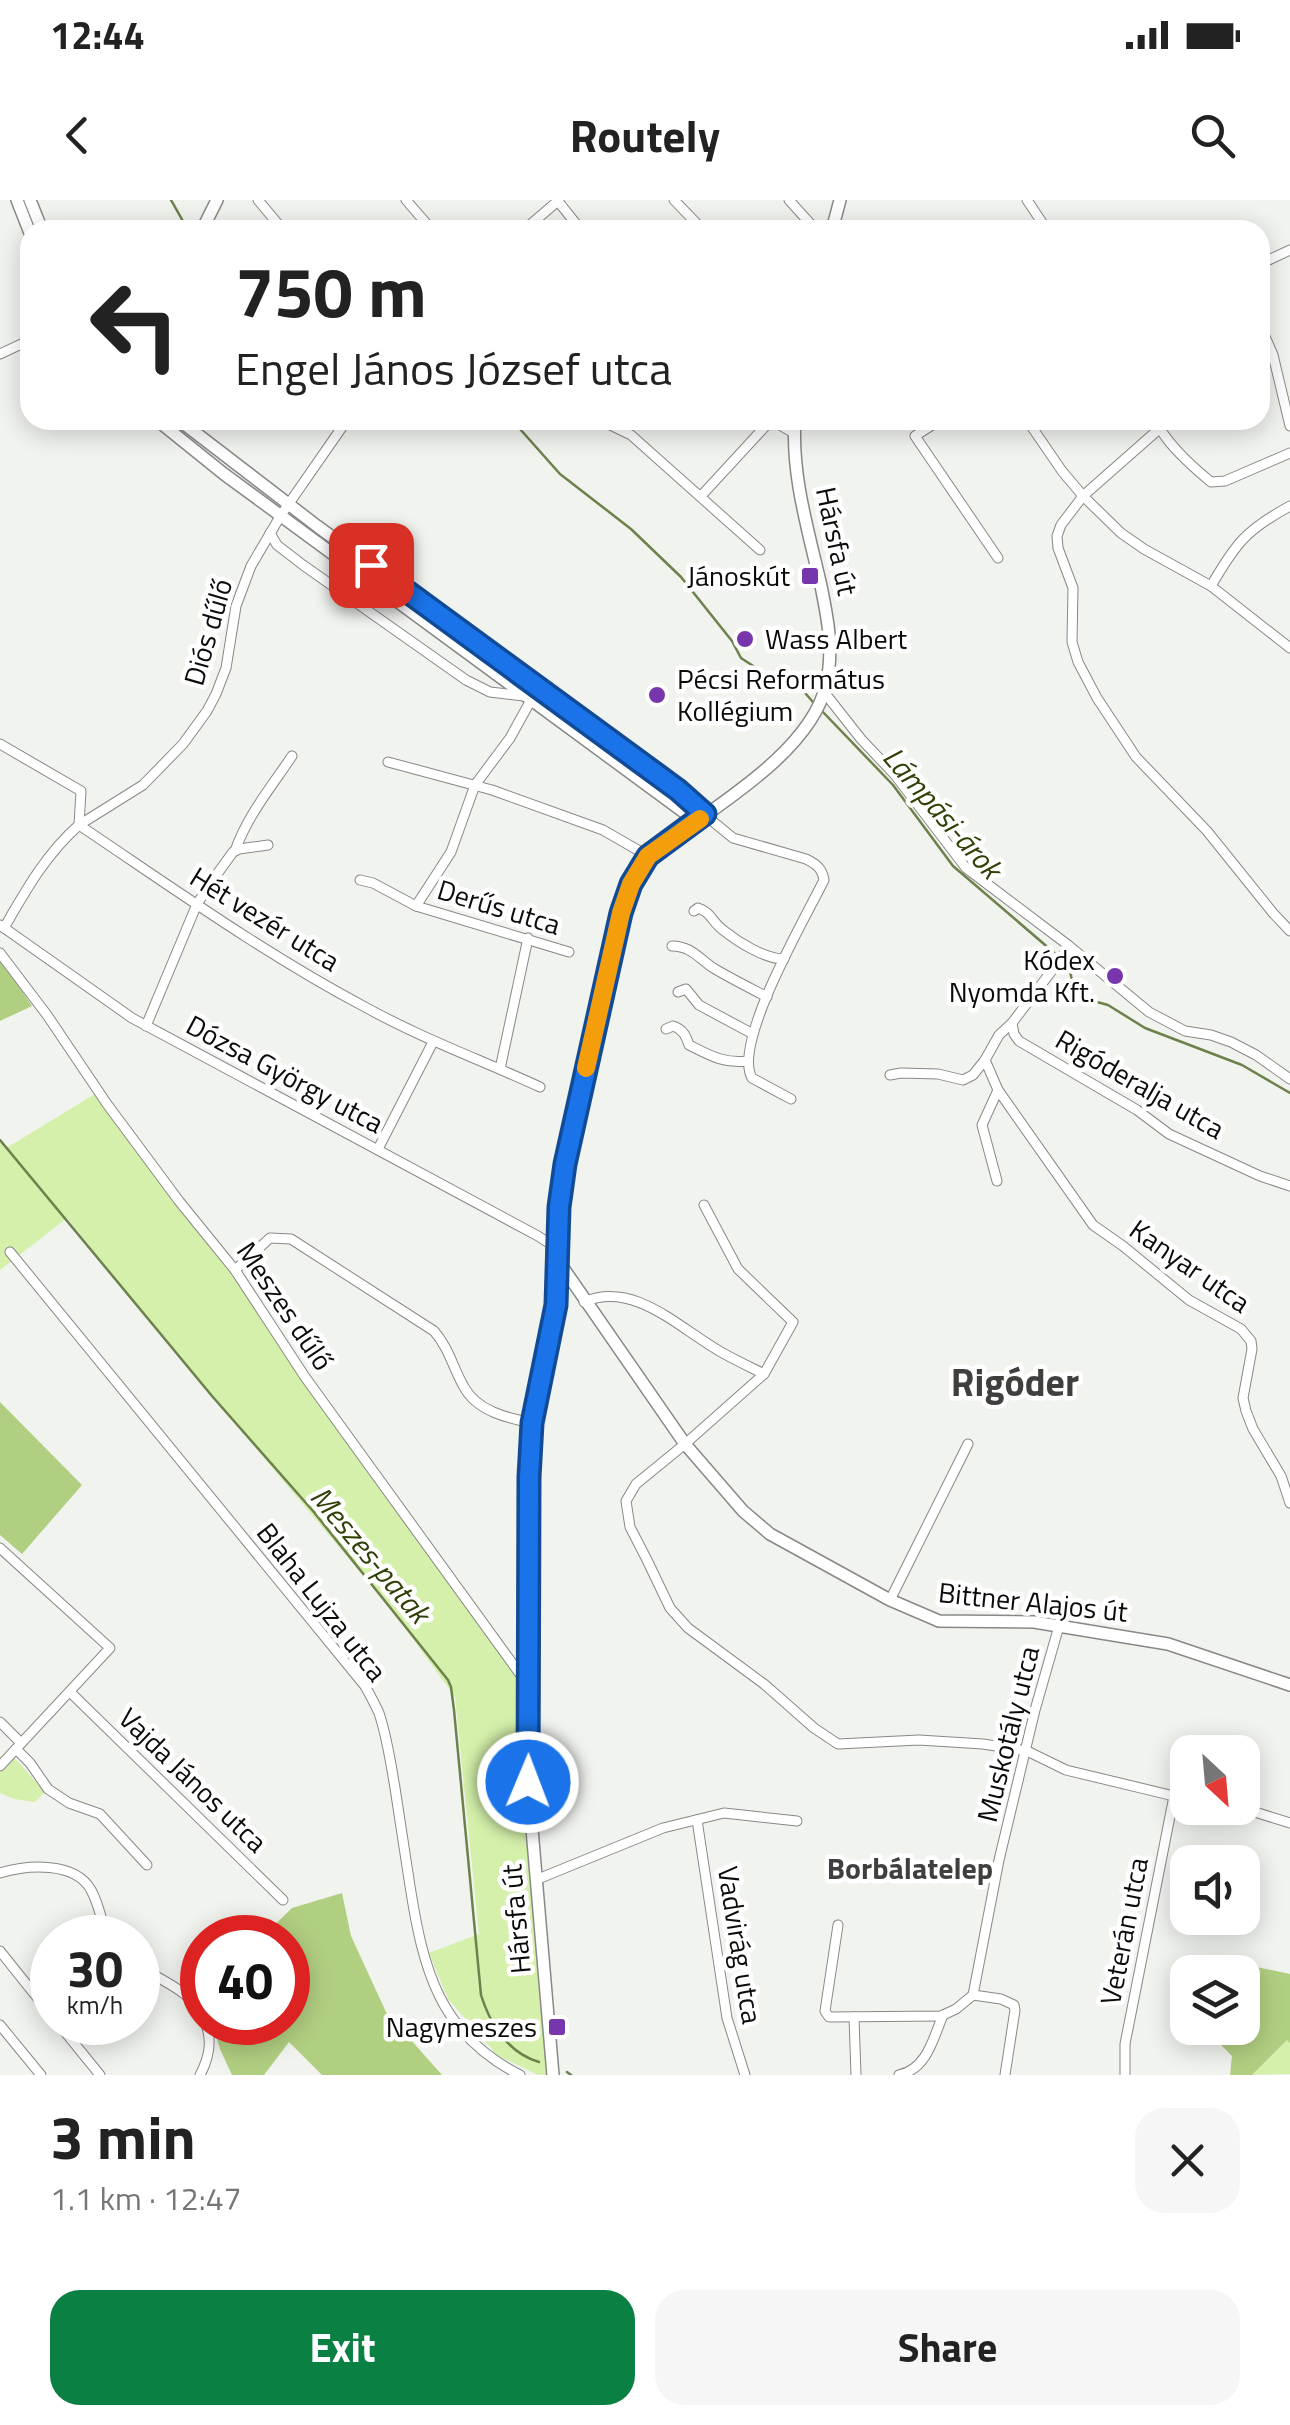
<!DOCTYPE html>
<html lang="en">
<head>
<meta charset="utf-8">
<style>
	:root { --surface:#fff; --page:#f6f6f6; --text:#222; --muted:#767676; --accent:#0b8043 }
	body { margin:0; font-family:"Titillium Web",sans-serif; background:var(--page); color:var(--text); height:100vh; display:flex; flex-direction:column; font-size:38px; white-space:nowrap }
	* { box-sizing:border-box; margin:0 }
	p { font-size:32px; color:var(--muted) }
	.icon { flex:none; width:55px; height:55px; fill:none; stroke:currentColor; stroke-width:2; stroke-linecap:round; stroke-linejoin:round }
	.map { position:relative; height:1875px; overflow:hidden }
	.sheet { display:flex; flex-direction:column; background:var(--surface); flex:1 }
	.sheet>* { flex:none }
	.banner { position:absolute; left:20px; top:20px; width:1250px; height:210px; border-radius:30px; box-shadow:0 5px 25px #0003; background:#fff; color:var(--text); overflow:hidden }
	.needle { width:65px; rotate:154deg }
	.tools { position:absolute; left:1170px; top:1535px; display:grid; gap:20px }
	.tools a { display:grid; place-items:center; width:90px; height:90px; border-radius:20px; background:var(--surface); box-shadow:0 5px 25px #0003; font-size:50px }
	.speed { position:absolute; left:30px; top:1715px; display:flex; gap:20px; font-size:50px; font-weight:700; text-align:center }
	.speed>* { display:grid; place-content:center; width:130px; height:130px; border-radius:50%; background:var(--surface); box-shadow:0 5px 25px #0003; line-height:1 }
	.speed small { font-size:25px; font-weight:400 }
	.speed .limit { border:15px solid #d22; background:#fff; color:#111 }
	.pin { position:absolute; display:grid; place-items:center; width:85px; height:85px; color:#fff; margin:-42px; border-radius:20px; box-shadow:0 5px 15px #0006 }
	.me { position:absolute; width:110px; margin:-55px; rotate:1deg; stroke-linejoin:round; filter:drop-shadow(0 0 8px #0008) }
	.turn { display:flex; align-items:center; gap:35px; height:210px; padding:0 50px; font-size:45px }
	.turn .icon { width:130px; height:130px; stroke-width:2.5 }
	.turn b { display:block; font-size:70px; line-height:85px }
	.round { display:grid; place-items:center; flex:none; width:105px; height:105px; border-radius:30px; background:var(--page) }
	.head { display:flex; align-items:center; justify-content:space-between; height:170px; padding:0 50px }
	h1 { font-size:60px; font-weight:700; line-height:75px }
	.button { display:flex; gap:20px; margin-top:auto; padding:20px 50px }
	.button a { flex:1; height:115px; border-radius:30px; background:var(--accent); color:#fff; font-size:40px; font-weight:700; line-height:115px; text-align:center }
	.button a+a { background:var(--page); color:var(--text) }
	.status { display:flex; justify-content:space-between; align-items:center; height:70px; padding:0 50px; background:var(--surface); direction:ltr }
	.status svg { height:28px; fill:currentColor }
	header { display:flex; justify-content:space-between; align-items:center; height:130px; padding:0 50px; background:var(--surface); font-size:45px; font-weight:700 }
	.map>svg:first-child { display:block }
	.green { fill:#d4f0aa }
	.forest { fill:#b1cf81 }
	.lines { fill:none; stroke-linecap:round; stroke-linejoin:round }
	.stream { stroke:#6c814b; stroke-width:2.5 }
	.minor-casing { stroke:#888986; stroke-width:11 }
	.tertiary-casing { stroke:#888986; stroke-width:14 }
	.minor { stroke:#fff; stroke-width:9 }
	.tertiary { stroke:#fff; stroke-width:11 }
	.route-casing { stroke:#114b97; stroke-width:25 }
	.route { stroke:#1a73e8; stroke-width:18 }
	.slow { stroke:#f59e0b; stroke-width:18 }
	.poi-dot { fill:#7736ab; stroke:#fff; stroke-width:4 }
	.labels { text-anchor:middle; stroke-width:9; stroke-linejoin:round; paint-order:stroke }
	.street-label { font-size:28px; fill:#0b0c0a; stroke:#fff }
	.poi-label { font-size:28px; fill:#0b0c0a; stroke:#fff; text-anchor:end }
	.water-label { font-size:30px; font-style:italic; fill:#2f4107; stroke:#fff }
	.neighbourhood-label { font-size:30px; font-weight:bold; fill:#3f403d; stroke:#fff }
	.district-label { font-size:38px; font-weight:bold; fill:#3f403d; stroke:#fff }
</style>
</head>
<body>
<div class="status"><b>12:44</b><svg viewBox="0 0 49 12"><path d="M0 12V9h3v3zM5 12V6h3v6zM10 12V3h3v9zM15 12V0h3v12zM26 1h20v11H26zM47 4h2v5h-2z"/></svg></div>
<header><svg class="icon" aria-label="back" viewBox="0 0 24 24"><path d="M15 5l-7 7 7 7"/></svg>Routely<svg class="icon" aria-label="search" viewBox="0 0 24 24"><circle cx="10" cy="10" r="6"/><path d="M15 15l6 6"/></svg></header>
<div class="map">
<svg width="1290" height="1875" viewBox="0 0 1290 1875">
	<rect width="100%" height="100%" fill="#f1f3ef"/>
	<g class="green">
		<path d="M95 894 235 1070 526 1490 546 1875H538L497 1855 448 1799 429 1753 479 1734 455 1497 392 1410 190 1170 67 1018 0 1070V940L8 947Z"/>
		<path d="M11 1554 45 1592 35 1602 14 1599 0 1593V1566Z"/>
		<path d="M1288 1839 1290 1843V1874L1252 1875Z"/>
	</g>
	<g class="forest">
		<path d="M0 758 32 806 0 821Z"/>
		<path d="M0 1202 82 1285 22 1354 0 1335Z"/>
		<path d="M342 1693 351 1736 386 1812 442 1875H322L289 1842 264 1875H232L220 1849 212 1823 288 1822V1738L262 1737 292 1708Z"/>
		<path d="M1247 1765 1290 1774V1843L1287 1840 1252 1875H1230L1232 1856 1218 1842 1224 1828H1242L1243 1777Z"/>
	</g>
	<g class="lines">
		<g class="stream">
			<path d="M171 0 188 30"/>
			<path d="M512 220 560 274 631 329 681 377 732 441 741 458 767 475 784 477 798 485 813 502"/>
			<path d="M822 511 893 585 953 666 1058 756"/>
			<path d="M1064 762 1069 766 1075 796 1108 805 1145 828 1242 865 1290 893"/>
			<path d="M0 940 212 1196 313 1311 448 1480 451 1487 454 1510 481 1795C490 1824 508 1853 539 1862"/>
			<path d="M567 1872 571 1875"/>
		</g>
		<defs>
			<g id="minor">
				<path d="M258 0 283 30"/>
				<path d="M406 0 432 30"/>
				<path d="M557 0 581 30"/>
				<path d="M674 0 703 30"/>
				<path d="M789 0 816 30"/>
				<path d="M1027 0 1047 30"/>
				<path d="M524 30 559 0"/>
				<path d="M1260 64 1290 50"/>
				<path d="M1260 125 1273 155 1290 226"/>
				<path d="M0 154 30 140"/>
				<path d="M347 220 281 315 251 366 236 406 226 468 216 494 207 511 183 544 143 585 79 625C173 688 265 754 365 807 421 838 481 860 540 887"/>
				<path d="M600 220 631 235 760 350"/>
				<path d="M771 220 794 233"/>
				<path d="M940 220 915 236 998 358"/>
				<path d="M1027 220 1062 271 1083 296 1061 325 1057 336 1058 348 1073 388 1072 442 1078 462 1097 498 1136 557 1207 631 1273 713 1290 731"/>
				<path d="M1157 220C1161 239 1195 269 1211 282L1225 281 1290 253"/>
				<path d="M1159 229 1083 296 1121 333 1144 349 1211 386 1290 448"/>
				<path d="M701 296 771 220"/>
				<path d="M270 333 277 345 303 365 466 480 490 492 524 496"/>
				<path d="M1211 386C1236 343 1246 330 1290 306"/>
				<path d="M824 492 861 539 895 575 966 668 1068 745 1149 812 1185 831 1211 835 1231 842 1256 855 1290 879"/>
				<path d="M0 544 81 591 79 625C46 654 26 690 4 728"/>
				<path d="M388 562 492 590 603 630 648 656"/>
				<path d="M705 615 733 638 806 659C816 664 822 668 824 680 806 717 732 843 752 878L791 899"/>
				<path d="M235 651C247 616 272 586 292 556"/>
				<path d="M360 680 373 683 416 706 569 752"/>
				<path d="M416 706 451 652 475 585 510 538 531 500"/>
				<path d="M694 711 698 708C711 712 712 722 723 730 738 742 765 759 784 759"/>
				<path d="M0 725 132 818 538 1036 558 1049"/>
				<path d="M1068 745 1063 756 1012 823 1014 834 1019 841 1137 910 1169 934 1260 976 1290 986"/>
				<path d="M672 746C692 746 700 760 715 769 732 779 750 788 767 797"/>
				<path d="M0 753 47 815 107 904 179 1001 235 1070 305 1177 528 1485"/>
				<path d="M678 792 686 789 699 805 753 834"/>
				<path d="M146 826 197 704 212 681 233 652 239 649 268 645"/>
				<path d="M666 829 673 826C683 829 686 836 689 845 709 855 724 864 747 861"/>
				<path d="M985 860 998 890 982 925 997 981"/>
				<path d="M500 869 528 738"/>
				<path d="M890 875 901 873 938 874 963 880 973 875 985 860 999 835 1012 823"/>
				<path d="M998 890 1093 1025 1123 1046 1189 1100 1241 1129 1251 1141 1252 1149 1243 1198 1246 1211 1253 1229 1281 1276 1290 1303"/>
				<path d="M378 949 433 842"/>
				<path d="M10 1052 365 1486C370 1495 375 1504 379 1513 387 1537 391 1564 395 1588 400 1621 405 1654 410 1686 423 1769 439 1834 520 1875"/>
				<path d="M235 1070 270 1038 291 1039 434 1131C449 1148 453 1168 464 1187 477 1211 507 1218 532 1223"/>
				<path d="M584 1102C634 1080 680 1129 721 1152 735 1160 750 1167 764 1174L793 1122 738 1069 704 1005"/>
				<path d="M764 1174 685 1244 636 1284 626 1301 630 1327 647 1360 670 1408 688 1428 764 1484 814 1528 838 1544 919 1540 983 1544 1027 1551 1066 1570 1174 1596 1179 1591 1188 1593"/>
				<path d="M0 1348 110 1448 0 1566"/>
				<path d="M890 1400 968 1244"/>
				<path d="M70 1492 283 1700"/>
				<path d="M0 1522 21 1543"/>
				<path d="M16 1549 30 1563 48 1589 69 1603 100 1614 147 1665"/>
				<path d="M1242 1608 1290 1623"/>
				<path d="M697 1620 727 1818 745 1875"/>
				<path d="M0 1673C27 1665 75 1661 91 1690 99 1704 102 1722 107 1738"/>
				<path d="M538 1679 663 1628 724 1613 797 1621"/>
				<path d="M838 1725 825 1811 829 1817 941 1816 956 1809 973 1795 999 1660 1035 1510 1059 1426"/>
				<path d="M0 1751 52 1816"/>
				<path d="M138 1765C160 1781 191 1790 202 1816"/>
				<path d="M973 1795 1001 1799 1014 1805 1015 1810 1005 1875"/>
				<path d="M854 1817 856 1875"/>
				<path d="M57 1822 100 1875"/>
				<path d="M0 1825 41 1875"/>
				<path d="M200 1875C209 1858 213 1841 205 1822"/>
				<path d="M899 1875C927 1869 933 1839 943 1815"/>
				<path d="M1125 1875V1844L1174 1596"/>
			</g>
			<g id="tertiary">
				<path d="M17 0 30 33"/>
				<path d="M30 0 42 30"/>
				<path d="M202 30 217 0"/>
				<path d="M832 30 840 0"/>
				<path d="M157 220 224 274 696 621"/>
				<path d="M179 220 317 326 678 590 705 615"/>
				<path d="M559 1062 685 1244 743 1311 770 1334 890 1400 939 1421 1034 1422 1168 1444 1290 1485"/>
				<path d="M553 1875 528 1582 529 1277 532 1223 556 1105 559 1007 565 964 621 713C628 694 634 673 647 658 658 645 676 635 690 626 737 593 813 543 826 485 834 451 828 420 821 386 809 333 791 275 795 220"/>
			</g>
		</defs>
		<use href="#minor" class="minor-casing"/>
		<use href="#tertiary" class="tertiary-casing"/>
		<use href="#minor" class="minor"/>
		<use href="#tertiary" class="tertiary"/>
	</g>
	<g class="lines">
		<defs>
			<path id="route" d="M371 365 678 590 705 614 648 656 631 684 621 713 565 964 559 1007 556 1105 532 1223 529 1277 528 1582"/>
		</defs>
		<use href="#route" class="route-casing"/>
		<use href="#route" class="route"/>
		<path class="slow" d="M586 868 621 713 631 684 648 656 700 619"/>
	</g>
	<g class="poi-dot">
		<rect x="800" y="366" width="20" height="20" rx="5"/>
		<circle cx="745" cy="439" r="10"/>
		<circle cx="657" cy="495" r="10"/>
		<circle cx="1115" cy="776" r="10"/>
		<rect x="547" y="1817" width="20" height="20" rx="5"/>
	</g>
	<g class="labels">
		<g class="street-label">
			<text transform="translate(837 341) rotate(78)" y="10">Hársfa út</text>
			<text transform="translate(208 432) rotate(-74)" y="10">Diós dűlő</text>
			<text transform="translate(499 707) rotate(17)" y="10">Derűs utca</text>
			<text transform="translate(265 719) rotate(32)" y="10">Hét vezér utca</text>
			<text transform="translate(285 874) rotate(28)" y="10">Dózsa György utca</text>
			<text transform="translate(1140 884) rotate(30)" y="10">Rigóderalja utca</text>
			<text transform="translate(1190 1066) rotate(35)" y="10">Kanyar utca</text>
			<text transform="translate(285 1106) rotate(56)" y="10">Meszes dűlő</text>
			<text transform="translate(322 1402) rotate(52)" y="10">Blaha Lujza utca</text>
			<text transform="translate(1033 1402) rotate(6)" y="10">Bittner Alajos út</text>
			<text transform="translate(1008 1534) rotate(-76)" y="10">Muskotály utca</text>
			<text transform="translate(193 1580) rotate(44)" y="10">Vajda János utca</text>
			<text transform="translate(516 1719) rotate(-95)" y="10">Hársfa út</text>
			<text transform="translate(1124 1731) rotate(-79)" y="10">Veterán utca</text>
			<text transform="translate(740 1745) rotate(81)" y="10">Vadvirág utca</text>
		</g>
		<g class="poi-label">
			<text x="790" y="386">Jánoskút</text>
			<text x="765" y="449" text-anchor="start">Wass Albert</text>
			<text x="677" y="489" text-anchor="start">Pécsi Református<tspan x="677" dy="32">Kollégium</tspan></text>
			<text x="1095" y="770">Kódex<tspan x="1095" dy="32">Nyomda Kft.</tspan></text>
			<text x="537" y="1837">Nagymeszes</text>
		</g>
		<g class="water-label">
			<text transform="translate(942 613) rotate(49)" y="10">Lámpási-árok</text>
			<text transform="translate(370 1355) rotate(50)" y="10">Meszes-patak</text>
		</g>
		<g class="neighbourhood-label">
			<text x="910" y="1679">Borbálatelep</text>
		</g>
		<g class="district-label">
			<text x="1015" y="1196">Rigóder</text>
		</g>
	</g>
</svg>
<div class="tools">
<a><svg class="needle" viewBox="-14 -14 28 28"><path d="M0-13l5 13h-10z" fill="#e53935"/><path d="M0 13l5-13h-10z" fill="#767676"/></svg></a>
<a><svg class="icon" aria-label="sound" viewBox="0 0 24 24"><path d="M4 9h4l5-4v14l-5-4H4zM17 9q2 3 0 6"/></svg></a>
<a><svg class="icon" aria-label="layers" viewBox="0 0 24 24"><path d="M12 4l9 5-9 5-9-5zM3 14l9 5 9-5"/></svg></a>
</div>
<div class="speed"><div>30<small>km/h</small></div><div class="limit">40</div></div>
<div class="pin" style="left:371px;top:365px;background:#d93025"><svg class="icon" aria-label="arrive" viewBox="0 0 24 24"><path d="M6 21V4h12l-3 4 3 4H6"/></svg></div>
<svg class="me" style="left:528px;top:1582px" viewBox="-20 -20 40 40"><circle r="17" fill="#1a73e8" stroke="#fff" stroke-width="3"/><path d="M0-11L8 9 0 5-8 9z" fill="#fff"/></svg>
<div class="banner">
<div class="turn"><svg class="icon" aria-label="left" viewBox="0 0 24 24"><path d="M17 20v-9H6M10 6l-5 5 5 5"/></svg><div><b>750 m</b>Engel János József utca</div></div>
</div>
</div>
<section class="sheet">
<div class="head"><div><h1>3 min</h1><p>1.1 km · 12:47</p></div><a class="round"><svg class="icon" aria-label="close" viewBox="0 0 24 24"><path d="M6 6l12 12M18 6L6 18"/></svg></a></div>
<div class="button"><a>Exit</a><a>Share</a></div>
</section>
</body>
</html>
